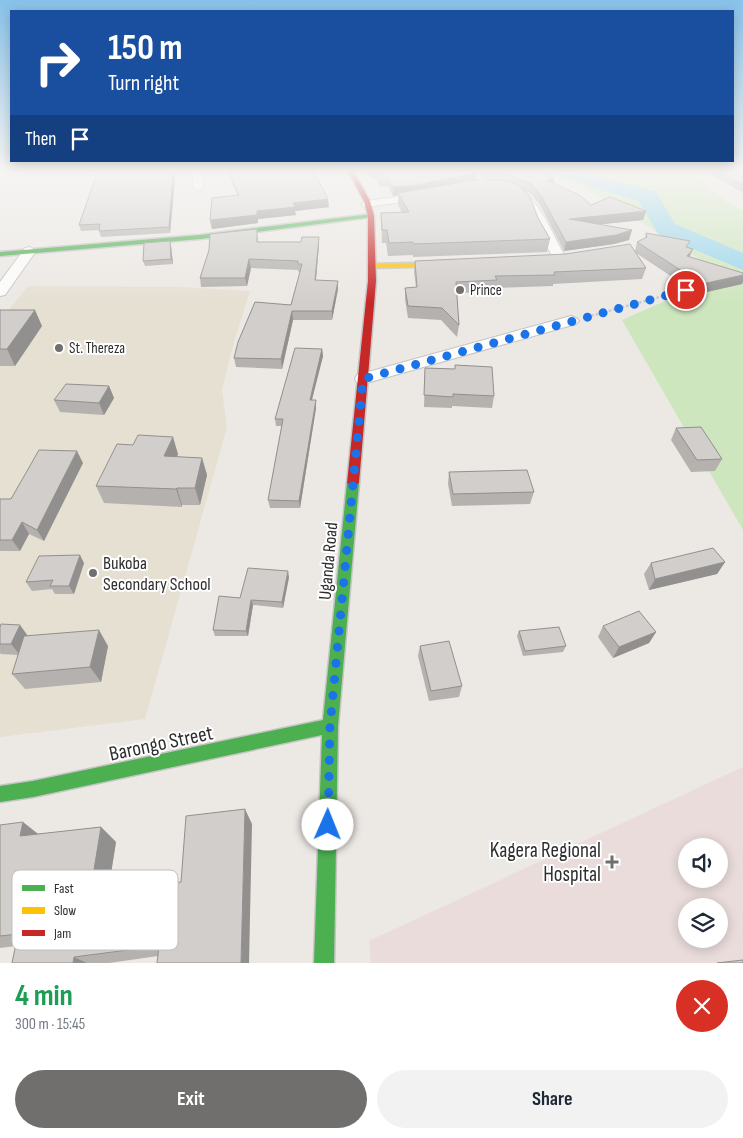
<!DOCTYPE html>
<html lang="en">
<head>
<meta charset="utf-8">
<style>
	:root { --surface:#fff; --page:#f2f2f3; --text:#1f2937; --muted:#747a83; --accent:#706f6e }
	body { margin:0; font-family:"Sofia Sans Condensed",sans-serif; background:var(--page); color:var(--text); height:100vh; display:flex; flex-direction:column; font-size:19px; white-space:nowrap }
	* { box-sizing:border-box; margin:0 }
	p { font-size:16px; color:var(--muted) }
	.icon { flex:none; width:28px; height:28px; fill:none; stroke:currentColor; stroke-width:2; stroke-linecap:round; stroke-linejoin:round }
	.map { position:relative; height:963px; overflow:hidden }
	.side { display:flex; flex-direction:column; background:var(--surface); flex:1 }
	.side>* { flex:none }
	.hud { position:absolute; left:10px; top:10px; width:724px; height:152px; border-radius:0px; box-shadow:0 2px 12px #0003; background:#1a4fa0; color:#fff; overflow:hidden }
	.buttons { position:absolute; left:678px; top:838px; display:grid; gap:10px }
	.buttons a { display:grid; place-items:center; width:50px; height:50px; border-radius:50%; background:var(--surface); box-shadow:0 2px 12px #0003; font-size:25px }
	.pin { position:absolute; display:grid; place-items:center; width:42px; height:42px; color:#fff; margin:-21px; border:2px solid #fff; border-radius:50%; box-shadow:0 1px 5px #0007 }
	.me { position:absolute; width:55px; margin:-28px; rotate:1deg; stroke-linejoin:round; filter:drop-shadow(0 0 4px #0008) }
	.turn { display:flex; align-items:center; gap:18px; height:105px; padding:0 15px; font-size:22px }
	.turn .icon { width:65px; height:65px; stroke-width:2.5 }
	.turn b { display:block; font-size:35px; line-height:42px }
	.then { display:flex; align-items:center; height:48px; padding:0 15px; background:#0003; gap:10px; font-size:19px }
	.round { display:grid; place-items:center; flex:none; width:52px; height:52px; border-radius:26px; background:var(--page) }
	.overview { display:flex; align-items:center; justify-content:space-between; height:85px; padding:0 15px }
	h1 { font-size:30px; font-weight:700; line-height:38px; color:#1e9e55 }
	.action { display:flex; gap:10px; margin-top:auto; padding:10px 15px }
	.action a { flex:1; height:58px; border-radius:30px; background:var(--accent); color:#fff; font-size:20px; font-weight:700; line-height:58px; text-align:center }
	.action a+a { background:var(--page); color:var(--text) }
	.map>svg:first-child { display:block }
	.education { fill:#e6e0d3 }
	.medical { fill:#e9dcdb; fill-rule:evenodd }
	.green { fill:#cee6be }
	.lines { fill:none; stroke-linecap:round; stroke-linejoin:round }
	.river { fill:#99d6ec; fill-rule:evenodd }
	.lane-casing { stroke:#c5c4c5; stroke-width:2 }
	.street-casing { stroke:#c5c4c5; stroke-width:2 }
	.fast-casing { stroke:#c5c4c5; stroke-width:3 }
	.slow-casing { stroke:#c5c4c5; stroke-width:3 }
	.jam-casing { stroke:#c5c4c5; stroke-width:3 }
	.path { stroke:#c9c9c8; stroke-width:2.5; stroke-dasharray:2.5 2; stroke-linecap:butt }
	.lane { fill:#fcfcfb; fill-rule:evenodd }
	.street { fill:#fcfcfb; fill-rule:evenodd }
	.fast { fill:#4caf50; fill-rule:evenodd }
	.slow { fill:#ffc107; fill-rule:evenodd }
	.jam { fill:#c62828; fill-rule:evenodd }
	.wall { fill:#b4b1af }
	.shaded-wall { fill:#92908e }
	.building { fill:#d1cecb; stroke:#92908e }
	.route { stroke:#1a73e8; stroke-width:9; stroke-dasharray:0 16.2 }
	.poi-dot { fill:#706f6e; stroke:#fff; stroke-width:2 }
	.labels { text-anchor:middle; stroke-width:4; stroke-linejoin:round; paint-order:stroke }
	.far-poi-label { font-size:15px; fill:#2e2e2e; stroke:#fff; text-anchor:start }
	.street-label { font-size:18px; fill:#2e2e2e; stroke:#fff }
	.poi-label { font-size:18px; fill:#2e2e2e; stroke:#fff; text-anchor:start }
	.near-street-label { font-size:21px; fill:#2e2e2e; stroke:#fff }
	.near-poi-label { font-size:21px; fill:#2e2e2e; stroke:#fff; text-anchor:end }
	.key { fill:#fff; stroke:#c0c0c0; stroke-width:1 }
	.key-label { font-size:14px; fill:#2e2e2e }
</style>
</head>
<body>
<div class="map">
<svg width="743" height="963" viewBox="0 0 743 963">
	<rect width="100%" height="100%" fill="#ece8e4"/>
	<path class="education" d="M28 286 181 287 250 291 234 342 222 390 227 427 145 719 0 737V321Z"/>
	<path class="medical" d="M743 767V963H371L369 941ZM686 846H719V879H686ZM686 906H719V939H686Z"/>
	<path class="green" d="M538 168H685L728 203 743 210V530L622 320 724 275 602 197Z"/>
	<g class="lines">
		<path class="river" d="M538 168H569L656 192 675 224 743 253V270L658 234 639 201 541 172Z"/>
		<defs>
			<path id="lane" d="M464 168H470L488 185V187H484Z"/>
			<g id="street">
				<path d="M192 168H202L203 187 202 189 198 190 193 187Z"/>
				<path d="M510 186C540 193 551 235 567 259L565 262H555L524 202 504 189Z"/>
				<path d="M425 193 429 194 431 196 429 198 367 207 361 204 367 201Z"/>
				<path d="M30 247 36 251 5 295 0 296V282L25 248Z"/>
				<path d="M571 316 576 318 579 321 576 324 363 384 357 383 355 379 357 375Z"/>
			</g>
			<g id="fast">
				<path d="M371 214 373 215V217L200 239 0 256V252L200 235Z"/>
				<path d="M353 479 359 483 338 726 334 963H314L322 735 33 797 0 802V786L33 781 323 720 347 483Z"/>
			</g>
			<path id="slow" d="M453 262H456V266L372 268 368 266 372 264Z"/>
			<path id="jam" d="M346 168H352L370 201 374 216 376 281 359 483 353 487 347 483 368 281V216L364 201Z"/>
		</defs>
		<use href="#lane" class="lane-casing"/>
		<use href="#street" class="street-casing"/>
		<use href="#fast" class="fast-casing"/>
		<use href="#slow" class="slow-casing"/>
		<use href="#jam" class="jam-casing"/>
		<path class="path" d="M587 317 692 288"/>
		<use href="#lane" class="lane"/>
		<use href="#street" class="street"/>
		<use href="#fast" class="fast"/>
		<use href="#slow" class="slow"/>
		<use href="#jam" class="jam"/>
	</g>
	<g class="wall">
		<path d="M78 168H167L168 175 175 179 170 233 101 237 99 231V230L81 231 79 225 97 172 79 173Z"/>
		<path d="M230 168 298 172 329 207 295 211 296 215 258 219V223L212 229 210 220 237 195 231 180 229 173 231 172Z"/>
		<path d="M360 168H471L477 173 476 179H484L472 168H538L554 178 553 183 591 205 646 211 643 220 599 224 629 240 614 244 564 251 540 205 530 193 523 190 538 218 550 239 547 252 413 257V255L388 256 386 243H382L381 213H402L398 205V195L393 196 388 186 380 187 376 179Z"/>
		<path d="M706 168H743V193L715 176Z"/>
		<path d="M646 233 687 247 690 257 742 284 698 294 636 253 646 268 642 279 553 284V286L495 288V292L456 293 459 325 457 337 441 320 408 318 405 299V288L416 287 414 272 415 261 635 251 637 242 645 238Z"/>
		<path d="M258 237V242L319 245 316 280 338 289 332 320H293L282 369 236 367 234 358 291 305 300 273H299L298 270 251 268 247 286 201 287 200 278Z"/>
		<path d="M170 241 171 246 173 264 145 266 143 261Z"/>
		<path d="M0 310 42 326 15 366H0Z"/>
		<path d="M322 349 323 356 312 400H316V408L300 508H270L268 500 282 426H276L275 419Z"/>
		<path d="M455 365 494 396 492 408 452 406V408L424 407 425 368 455 369Z"/>
		<path d="M109 386 114 398 104 415 60 412 54 400Z"/>
		<path d="M676 428 722 459 715 471 691 472 671 440Z"/>
		<path d="M178 454 177 457 202 458 207 475 200 505H182V507L104 503 96 486Z"/>
		<path d="M83 463 44 541 29 534 20 551H0V499H11Z"/>
		<path d="M449 472 534 492 530 504 452 506 448 484Z"/>
		<path d="M725 562 717 574 649 590 644 574 651 563Z"/>
		<path d="M84 563 74 594H55L52 589 32 591 26 582Z"/>
		<path d="M289 577 283 608 253 605 248 636H215L213 630 240 598Z"/>
		<path d="M603 626 656 632 649 643 613 658 598 637Z"/>
		<path d="M0 627 28 636 108 646 101 682 25 689 12 674 18 655 1 654 0 653Z"/>
		<path d="M519 631 566 646 563 652 523 656 517 636Z"/>
		<path d="M420 646 462 686 459 697 429 701 418 656Z"/>
		<path d="M252 824 158 956 109 963H12L16 946 0 948V825L39 834 101 827 116 842 108 891 181 882Z"/>
	</g>
	<g class="shaded-wall">
		<path d="M477 173 476 182 398 193V195L393 196V187Z"/>
		<path d="M173 174 175 179 170 233 169 227Z"/>
		<path d="M554 178 552 186 547 180Z"/>
		<path d="M328 199 329 207 295 211 296 215 258 219V223L212 229 210 220 293 203Z"/>
		<path d="M646 211 643 220 567 228 569 219Z"/>
		<path d="M632 230 629 240 614 244 564 251 566 242Z"/>
		<path d="M319 237V245L315 289V280Z"/>
		<path d="M170 241 171 246 173 264 171 259Z"/>
		<path d="M693 249 689 258 687 256Z"/>
		<path d="M249 259 251 268 247 286 245 278Z"/>
		<path d="M743 275V282L742 284 698 294 702 284Z"/>
		<path d="M338 281V289L332 320V311Z"/>
		<path d="M35 310 42 326 15 366 7 349Z"/>
		<path d="M292 311 293 320 282 369 281 359Z"/>
		<path d="M322 349 323 356 310 407V400Z"/>
		<path d="M109 386 114 398 104 415 99 403Z"/>
		<path d="M316 400V408L300 508 299 501Z"/>
		<path d="M173 437 178 454 170 474 164 456Z"/>
		<path d="M77 451 83 463 44 541 37 530Z"/>
		<path d="M202 458 207 475 200 505 195 488Z"/>
		<path d="M177 488 182 505V507L176 489Z"/>
		<path d="M22 522 29 534 20 551 12 540Z"/>
		<path d="M80 555 84 563 74 594 69 586Z"/>
		<path d="M725 562 717 574 649 590 655 579Z"/>
		<path d="M288 571 289 577 283 608 282 602Z"/>
		<path d="M251 600 253 605 248 636 246 631Z"/>
		<path d="M20 625 28 636 20 655 11 644Z"/>
		<path d="M99 630 108 646 101 682 90 667Z"/>
		<path d="M656 632 649 643 613 658 619 647Z"/>
		<path d="M245 809 252 824 249 963H241Z"/>
		<path d="M23 822 42 837 20 836Z"/>
		<path d="M101 827 116 842 106 905 90 894Z"/>
		<path d="M74 957 87 963H73Z"/>
	</g>
	<g class="building">
		<path d="M99 168H167V175L173 174 169 227 99 231 100 224 79 225Z"/>
		<path d="M230 168H297L298 172 313 170 328 199 293 203 295 207 257 211V215L210 220 212 198 239 195 229 173 232 172Z"/>
		<path d="M371 168H471L477 173 417 185 393 187 388 178H380L376 171Z"/>
		<path d="M482 168H538L554 178 547 180 579 195 591 205 610 197 646 211 569 219 632 230 616 235 566 242 541 196 531 184 507 174 487 172Z"/>
		<path d="M715 168H743V185L718 170Z"/>
		<path d="M480 179 507 181 518 185 529 195 538 218 550 239 414 244 413 242 389 243 387 230H382L381 213 409 212 398 193Z"/>
		<path d="M257 229V242H301L302 237H319L315 280 338 281 332 311H292L281 359 234 358 238 342 255 302 291 305 302 264H298V261L249 259 245 278H200L209 250 210 234Z"/>
		<path d="M646 233 690 241 686 247 693 249 687 256 743 273V275L702 284 637 242 647 237Z"/>
		<path d="M170 241 171 259 143 261 144 243Z"/>
		<path d="M630 244 646 268 554 272 555 275 495 276 497 280 456 282 459 325 442 308 408 306 405 288 417 287 415 261 566 254Z"/>
		<path d="M0 310H35L7 349H0Z"/>
		<path d="M295 348 322 349 310 400H316L299 501 268 500 283 419H275Z"/>
		<path d="M455 365 492 367 494 396 453 394V397L424 395 425 368 455 369Z"/>
		<path d="M66 384 109 386 99 403 54 400Z"/>
		<path d="M701 427 722 459 697 460 676 428Z"/>
		<path d="M138 435 173 437 164 456 202 458 195 488H177L176 489 96 486 117 444 133 445Z"/>
		<path d="M39 450 77 451 37 530 22 522 12 540H0V499H11Z"/>
		<path d="M527 470 534 492 453 494 449 472Z"/>
		<path d="M713 548 725 562 655 579 651 563Z"/>
		<path d="M80 555 69 586H50L53 580 26 582 39 556Z"/>
		<path d="M248 568 288 571 282 602 251 600 246 631 213 630 219 596 240 598Z"/>
		<path d="M639 611 656 632 619 647 603 626Z"/>
		<path d="M1 624 20 625 11 644H0V627Z"/>
		<path d="M559 627 566 646 525 651 519 631Z"/>
		<path d="M99 630 90 667 12 674 24 636Z"/>
		<path d="M449 641 462 686 431 691 420 646Z"/>
		<path d="M245 809 241 963H157L159 946 74 957 73 963H12L18 934 0 936V825L23 822 20 836 101 827 90 894 181 882 186 816Z"/>
		<path d="M743 960V963H717Z"/>
	</g>
	<linearGradient id="sky" x2="0" y2="1"><stop stop-color="#88c2ea"/><stop offset="0.56" stop-color="#f6f5f3"/><stop offset="1" stop-color="#f6f5f3" stop-opacity="0"/></linearGradient>
	<rect width="743" height="302" fill="url(#sky)"/>
	<g class="lines">
		<path class="route" d="M328 825 330 726 363 379 686 290"/>
	</g>
	<g class="poi-dot">
		<circle cx="460" cy="290" r="5"/>
		<circle cx="59" cy="348" r="5"/>
		<circle cx="93" cy="573" r="5"/>
		<path d="M609.5 854.5h5v5h5v5h-5v5h-5v-5h-5v-5h5z"/>
	</g>
	<g class="labels">
		<g class="far-poi-label">
			<text x="470" y="295">Prince</text>
			<text x="69" y="353">St. Thereza</text>
		</g>
		<g class="street-label">
			<text transform="translate(328 561) rotate(-85)" y="6">Uganda Road</text>
		</g>
		<g class="poi-label">
			<text x="103" y="569">Bukoba<tspan x="103" dy="21">Secondary School</tspan></text>
		</g>
		<g class="near-street-label">
			<text transform="translate(161 743) rotate(-12)" y="7">Barongo Street</text>
		</g>
		<g class="near-poi-label">
			<text x="601" y="857">Kagera Regional<tspan x="601" dy="24">Hospital</tspan></text>
		</g>
	</g>
	<rect x="12" y="870" width="166" height="80" rx="8" class="key"/>
	<rect x="22" y="885" width="23" height="6" fill="#4caf50"/>
	<rect x="22" y="907" width="23" height="7" fill="#ffc107"/>
	<rect x="22" y="930" width="23" height="6" fill="#c62828"/>
	<g class="key-label">
		<text x="54" y="893">Fast</text>
		<text x="54" y="915">Slow</text>
		<text x="54" y="938">Jam</text>
	</g>
</svg>
<div class="buttons">
<a><svg class="icon" aria-label="sound" viewBox="0 0 24 24"><path d="M4 9h4l5-4v14l-5-4H4zM17 9q2 3 0 6"/></svg></a>
<a><svg class="icon" aria-label="layers" viewBox="0 0 24 24"><path d="M12 4l9 5-9 5-9-5zM3 14l9 5 9-5"/></svg></a>
</div>
<div class="pin" style="left:686px;top:290px;background:#d93025"><svg class="icon" aria-label="arrive" viewBox="0 0 24 24"><path d="M6 21V4h12l-3 4 3 4H6"/></svg></div>
<svg class="me" style="left:328px;top:825px" viewBox="-20 -20 40 40"><circle r="19" fill="#fff"/><path d="M0-13L10 11 0 6-10 11z" fill="#1a73e8"/></svg>
<div class="hud">
<div class="turn"><svg class="icon" aria-label="right" viewBox="0 0 24 24"><path d="M7 20v-9h11M14 6l5 5-5 5"/></svg><div><b>150 m</b>Turn right</div></div>
<div class="then">Then<svg class="icon" aria-label="arrive" viewBox="0 0 24 24"><path d="M6 21V4h12l-3 4 3 4H6"/></svg></div>
</div>
</div>
<section class="side">
<div class="overview"><div><h1>4 min</h1><p>300 m · 15:45</p></div><a class="round" style="background:#d93025;color:#fff"><svg class="icon" aria-label="close" viewBox="0 0 24 24"><path d="M6 6l12 12M18 6L6 18"/></svg></a></div>
<div class="action"><a>Exit</a><a>Share</a></div>
</section>
</body>
</html>
